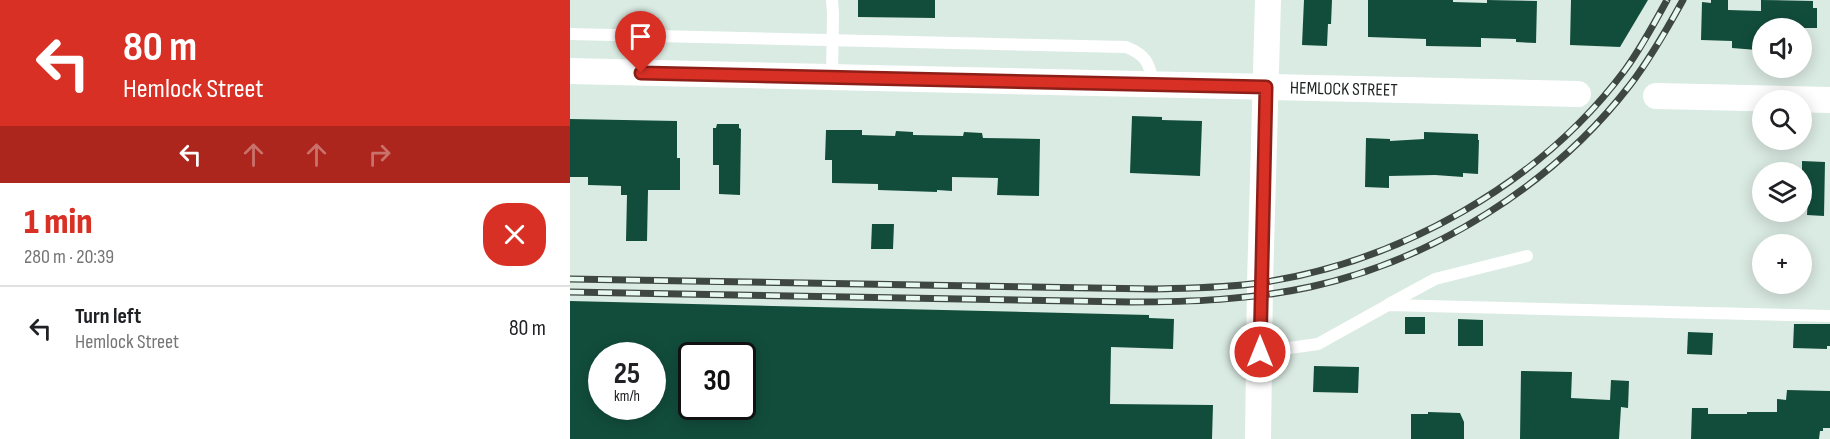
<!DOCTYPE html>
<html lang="en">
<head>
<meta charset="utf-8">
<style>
	:root { --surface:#fff; --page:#f6f6f6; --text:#202124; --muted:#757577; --line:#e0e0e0; --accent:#d93025 }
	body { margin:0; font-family:"Sofia Sans Condensed",sans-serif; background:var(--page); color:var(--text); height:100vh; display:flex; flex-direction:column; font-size:22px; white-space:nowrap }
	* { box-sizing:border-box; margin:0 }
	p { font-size:20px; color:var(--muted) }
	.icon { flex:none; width:33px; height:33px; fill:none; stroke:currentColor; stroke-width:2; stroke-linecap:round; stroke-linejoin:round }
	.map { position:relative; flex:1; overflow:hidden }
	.side { display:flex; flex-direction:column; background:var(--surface); width:570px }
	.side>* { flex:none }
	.hud { background:#d93025; color:#fff; overflow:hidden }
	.tools { position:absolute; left:1182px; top:18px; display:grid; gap:12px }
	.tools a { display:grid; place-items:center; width:60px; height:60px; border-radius:50%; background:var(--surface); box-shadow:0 3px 15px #0003; font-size:30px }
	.speed { position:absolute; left:18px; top:342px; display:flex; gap:12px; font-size:30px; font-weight:700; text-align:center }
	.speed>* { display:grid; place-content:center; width:78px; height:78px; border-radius:50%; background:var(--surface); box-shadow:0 3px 15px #0003; line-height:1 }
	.speed small { font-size:15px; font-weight:400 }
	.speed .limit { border:3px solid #111; border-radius:9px; background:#fff; color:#111 }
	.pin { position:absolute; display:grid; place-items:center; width:51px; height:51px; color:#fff; margin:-62px -26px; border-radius:50% 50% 50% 0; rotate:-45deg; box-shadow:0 0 6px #0007 }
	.pin .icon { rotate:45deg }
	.me { position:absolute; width:66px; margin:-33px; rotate:0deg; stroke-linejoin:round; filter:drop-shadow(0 0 4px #0008) }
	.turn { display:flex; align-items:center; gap:21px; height:126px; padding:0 24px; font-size:27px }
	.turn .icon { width:78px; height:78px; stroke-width:2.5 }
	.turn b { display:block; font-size:42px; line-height:51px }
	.lanes { display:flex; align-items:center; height:57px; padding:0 24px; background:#0003; justify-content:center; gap:30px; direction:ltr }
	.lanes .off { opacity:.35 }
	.round { display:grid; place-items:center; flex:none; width:63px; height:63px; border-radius:24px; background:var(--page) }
	.head { display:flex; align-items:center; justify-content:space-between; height:102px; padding:0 24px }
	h1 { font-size:36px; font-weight:800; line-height:45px; color:var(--accent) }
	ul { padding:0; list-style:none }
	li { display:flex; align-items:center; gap:18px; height:84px; padding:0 24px; border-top:2px solid var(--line) }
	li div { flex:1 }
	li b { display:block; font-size:22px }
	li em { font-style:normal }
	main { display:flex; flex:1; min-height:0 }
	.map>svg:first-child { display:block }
	.building { fill:#124d3b; fill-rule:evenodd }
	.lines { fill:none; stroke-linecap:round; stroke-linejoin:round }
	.lane { stroke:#fff; stroke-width:12 }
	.street { stroke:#fff; stroke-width:26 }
	.rail-casing { stroke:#3f4743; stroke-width:7 }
	.rail { stroke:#e7f8f1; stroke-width:4.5; stroke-dasharray:14; stroke-linecap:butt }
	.route-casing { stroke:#8d1f18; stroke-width:15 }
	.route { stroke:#d93025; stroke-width:10 }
	.labels { text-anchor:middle; stroke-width:6; stroke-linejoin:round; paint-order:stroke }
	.street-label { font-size:18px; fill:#1c221f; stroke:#e7f8f1 }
</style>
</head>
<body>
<main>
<section class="side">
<div class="hud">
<div class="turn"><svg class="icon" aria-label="left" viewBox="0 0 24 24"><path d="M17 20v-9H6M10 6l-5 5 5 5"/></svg><div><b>80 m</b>Hemlock Street</div></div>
<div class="lanes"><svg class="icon" aria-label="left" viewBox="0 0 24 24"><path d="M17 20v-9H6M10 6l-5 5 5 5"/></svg><svg class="icon off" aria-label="ahead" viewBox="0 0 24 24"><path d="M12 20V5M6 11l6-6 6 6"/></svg><svg class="icon off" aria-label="ahead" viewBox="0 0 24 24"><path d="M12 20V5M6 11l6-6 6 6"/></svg><svg class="icon off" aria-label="right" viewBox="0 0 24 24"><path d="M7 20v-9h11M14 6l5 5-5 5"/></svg></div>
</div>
<div class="head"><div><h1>1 min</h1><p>280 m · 20:39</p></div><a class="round" style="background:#d93025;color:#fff"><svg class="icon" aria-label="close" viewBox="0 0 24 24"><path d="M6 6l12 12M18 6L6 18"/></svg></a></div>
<ul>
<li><svg class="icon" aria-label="left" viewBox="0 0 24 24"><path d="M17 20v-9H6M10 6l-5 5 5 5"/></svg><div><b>Turn left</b><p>Hemlock Street</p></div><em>80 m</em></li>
</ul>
</section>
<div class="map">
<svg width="1260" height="439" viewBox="0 0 1260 439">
	<rect width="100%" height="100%" fill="#daebe3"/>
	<g class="building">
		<path d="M288 0H365V18L288 17Z"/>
		<path d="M734 0H762L761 24H758L757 46 732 45Z"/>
		<path d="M798 0H883V2L917 3V0L967 1 966 43 946 42V39L911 38V47L856 46V39L798 37Z"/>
		<path d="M1001 0H1078L1050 47 1000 45Z"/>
		<path d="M1141 0H1158V10L1191 11V0L1243 1V8H1247V28H1192V37H1188L1187 50 1162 48V41L1131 40 1132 2 1141 3Z"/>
		<path d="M562 116 592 117V120L632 121 630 176 560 173Z"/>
		<path d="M0 119 107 121V158H110V190H78L77 241H56L57 195H51V186L18 185V177H0Z"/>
		<path d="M147 124H169V128L171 129 170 195 149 194V165H143V128H146Z"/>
		<path d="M256 130H292V135L325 136 326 131 343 132V135L393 136 394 132 412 133 413 138 470 139 469 196 427 195 428 178 382 177V191L367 190V192L308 190V184L262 183V160H255Z"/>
		<path d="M854 132 908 134V140H909L908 174 893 173V177L865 175 819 176V188L795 187 796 138 820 139V141L854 139Z"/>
		<path d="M1232 161 1255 162 1254 216 1237 215 1238 197H1232Z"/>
		<path d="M302 224H324L323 249H301Z"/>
		<path d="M0 301 579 315V318L604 319 603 349 541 347 540 404 643 405 642 439H0ZM32 356H82V406H32ZM122 356H172V406H122Z"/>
		<rect x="835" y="317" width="20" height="17"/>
		<path d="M888 319 913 320V346H888Z"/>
		<path d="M1224 324H1260V346H1257V349L1223 348Z"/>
		<path d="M1118 332 1143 333 1142 355 1117 354Z"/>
		<path d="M744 366 789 367 788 393 743 392Z"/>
		<path d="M951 371 1002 372 1001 398 1040 400 1041 380 1059 381 1058 408 1051 407 1049 439H950Z"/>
		<path d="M1217 390 1260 391V428H1253V431H1250L1249 439H1121L1122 408H1138V414H1177V412H1207V399L1216 400Z"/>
		<path d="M858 412 890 413 894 422V439H841V414H858Z"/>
	</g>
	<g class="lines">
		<g class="lane">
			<path d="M0 34 556 47C577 55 579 64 584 84"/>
			<path d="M262 77 263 14 262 0"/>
			<path d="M819 304 865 279 957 256"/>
			<path d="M690 352 748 344 818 305 1260 316"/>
		</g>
		<g class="street">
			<path id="s1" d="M0 71 1008 94"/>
			<path d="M1086 96 1260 100"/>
			<path d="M688 439 690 283 698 0"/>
		</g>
		<defs>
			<g id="rail">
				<path d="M0 279 584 289C619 288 654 288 689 283 828 263 970 184 1055 70 1071 48 1084 24 1097 0"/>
				<path d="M0 292 560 302C620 302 680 300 740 287 863 260 983 185 1060 85 1080 59 1097 29 1113 0"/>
			</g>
		</defs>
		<use href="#rail" class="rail-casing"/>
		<use href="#rail" class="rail"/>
	</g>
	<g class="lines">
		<defs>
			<path id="route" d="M71 73 696 87 690 352"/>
		</defs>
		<use href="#route" class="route-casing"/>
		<use href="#route" class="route"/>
	</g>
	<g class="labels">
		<g class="street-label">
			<text dy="6" stroke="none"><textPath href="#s1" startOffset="774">HEMLOCK STREET</textPath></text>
		</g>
	</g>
</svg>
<div class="tools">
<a><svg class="icon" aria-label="sound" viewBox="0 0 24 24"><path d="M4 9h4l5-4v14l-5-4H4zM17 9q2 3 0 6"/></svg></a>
<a><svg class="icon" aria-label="search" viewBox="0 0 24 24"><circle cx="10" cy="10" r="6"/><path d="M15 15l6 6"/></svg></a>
<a><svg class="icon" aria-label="layers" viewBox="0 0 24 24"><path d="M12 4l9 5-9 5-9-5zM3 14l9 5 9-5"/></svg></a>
<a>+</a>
</div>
<div class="speed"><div>25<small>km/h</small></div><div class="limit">30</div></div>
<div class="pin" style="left:71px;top:73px;background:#d93025"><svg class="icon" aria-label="arrive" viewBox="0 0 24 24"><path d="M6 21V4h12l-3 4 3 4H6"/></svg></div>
<svg class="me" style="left:690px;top:352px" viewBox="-20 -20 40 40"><circle r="17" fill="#d93025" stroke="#fff" stroke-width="3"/><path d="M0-11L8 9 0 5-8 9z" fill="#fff"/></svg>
</div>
</main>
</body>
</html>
